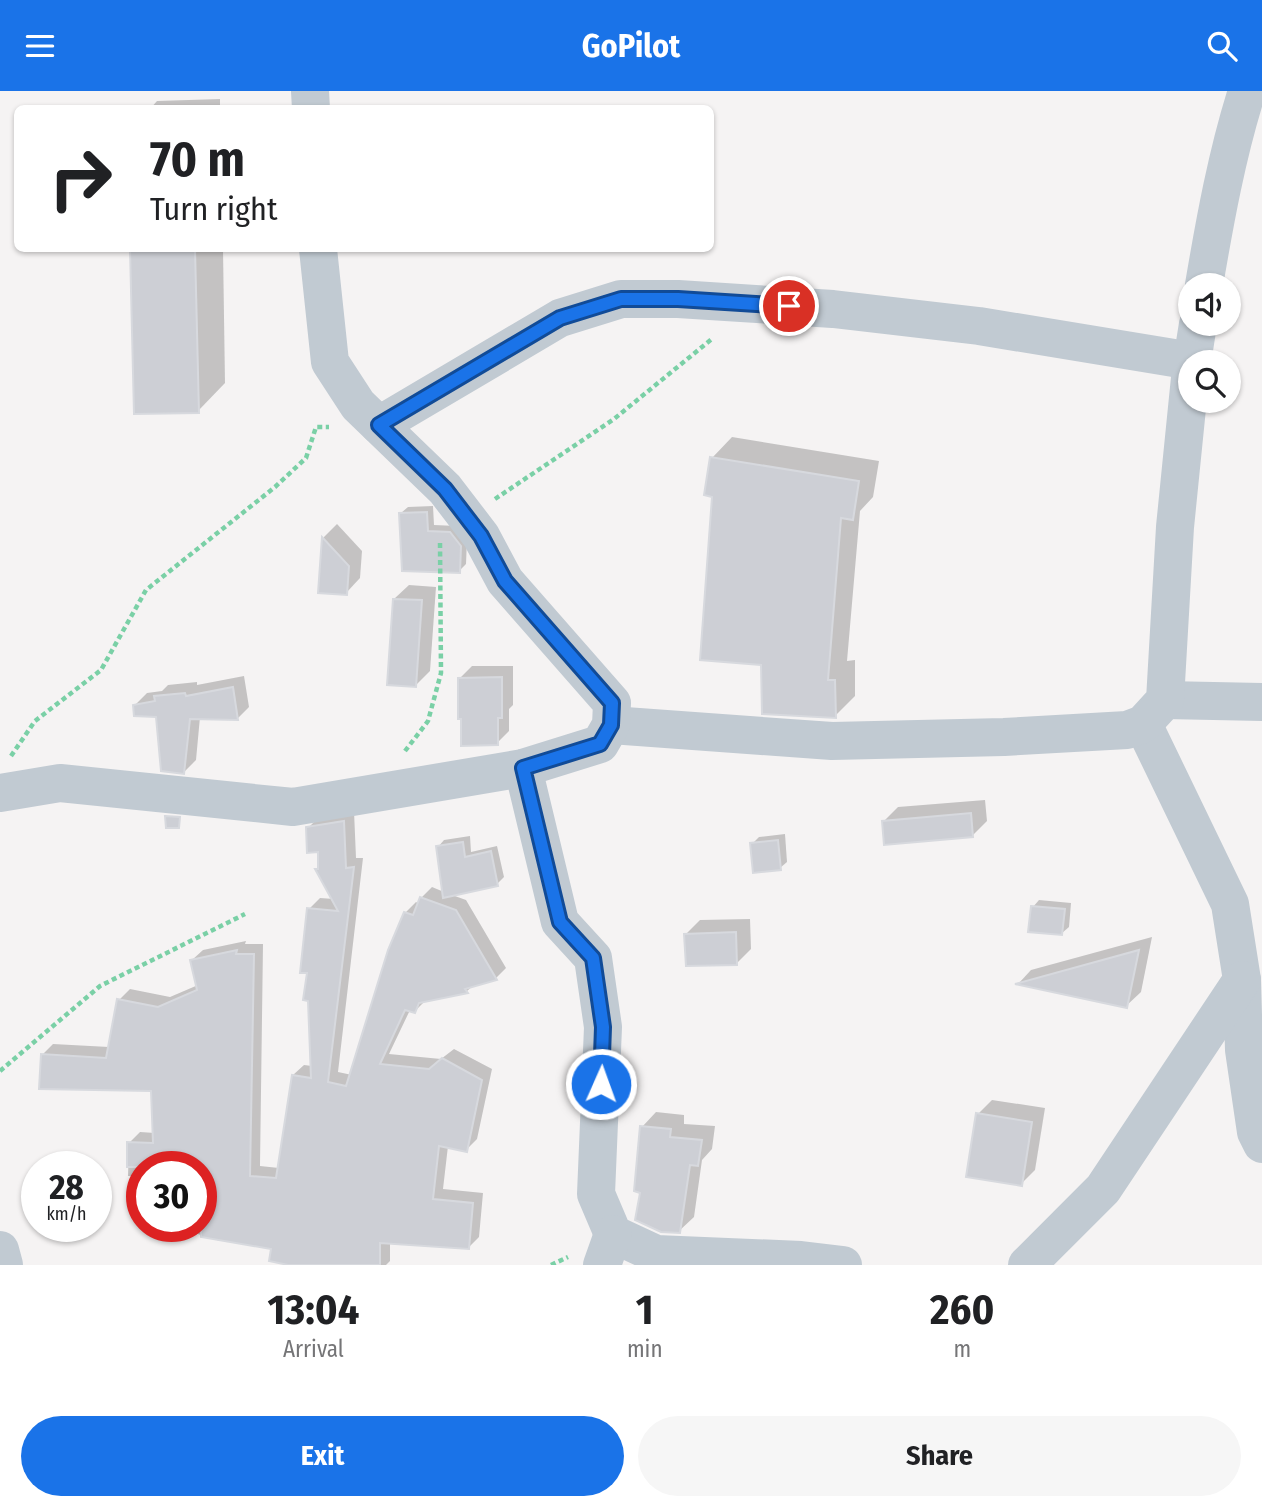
<!DOCTYPE html>
<html lang="en">
<head>
<meta charset="utf-8">
<style>
	:root { --surface:#fff; --page:#f6f6f6; --text:#202124; --muted:#757577; --accent:#1a73e8 }
	body { margin:0; font-family:"Fira Sans Condensed",sans-serif; background:var(--page); color:var(--text); height:100vh; display:flex; flex-direction:column; font-size:26px; white-space:nowrap }
	* { box-sizing:border-box; margin:0 }
	p { font-size:23px; color:var(--muted) }
	.icon { flex:none; width:38px; height:38px; fill:none; stroke:currentColor; stroke-width:2; stroke-linecap:round; stroke-linejoin:round }
	.map { position:relative; height:1174px; overflow:hidden }
	.drawer { display:flex; flex-direction:column; background:var(--surface); flex:1 }
	.drawer>* { flex:none }
	.hud { position:absolute; left:14px; top:14px; width:700px; height:147px; border-radius:10px; box-shadow:0 2px 5px #0004; background:#fff; color:var(--text); overflow:hidden }
	.controls { position:absolute; left:1178px; top:182px; display:grid; gap:14px }
	.controls a { display:grid; place-items:center; width:63px; height:63px; border-radius:50%; background:var(--surface); box-shadow:0 2px 5px #0004; font-size:35px }
	.speed { position:absolute; left:21px; top:1060px; display:flex; gap:14px; font-size:35px; font-weight:700; text-align:center }
	.speed>* { display:grid; place-content:center; width:91px; height:91px; border-radius:50%; background:var(--surface); box-shadow:0 2px 5px #0004; line-height:1 }
	.speed small { font-size:18px; font-weight:400 }
	.speed .limit { border:10px solid #d22; background:#fff; color:#111 }
	.pin { position:absolute; display:grid; place-items:center; width:60px; height:60px; color:#fff; margin:-30px; border:4px solid #fff; border-radius:50%; box-shadow:0 2px 7px #0007 }
	.me { position:absolute; width:77px; margin:-38px; rotate:2deg; stroke-linejoin:round; filter:drop-shadow(0 0 5px #0008) }
	.turn { display:flex; align-items:center; gap:24px; height:147px; padding:0 21px; font-size:32px }
	.turn .icon { width:91px; height:91px; stroke-width:2.5 }
	.turn b { display:block; font-size:49px; line-height:60px }
	.eta { display:flex; justify-content:space-evenly; align-items:center; height:119px; text-align:center }
	.eta b { font-size:42px; font-weight:700; line-height:49px }
	.button { display:flex; gap:14px; margin-top:auto; padding:14px 21px }
	.button a { flex:1; height:80px; border-radius:42px; background:var(--accent); color:#fff; font-size:28px; font-weight:700; line-height:80px; text-align:center }
	.button a+a { background:var(--page); color:var(--text) }
	header { display:flex; justify-content:space-between; align-items:center; height:91px; padding:0 21px; background:var(--accent); color:#fff; font-size:32px; font-weight:700 }
	.map>svg:first-child { display:block }
	.shadow { fill:#0003 }
	.building { fill:#cdcfd5; stroke:#d7d9de; stroke-width:2 }
	.lines { fill:none; stroke-linecap:round; stroke-linejoin:round }
	.path { stroke:#7ad0a6; stroke-width:4.5; stroke-dasharray:5 3.5; stroke-linecap:butt }
	.minor { stroke:#c1cad2; stroke-width:38 }
	.route-casing { stroke:#114b97; stroke-width:18 }
	.route { stroke:#1a73e8; stroke-width:12 }
</style>
</head>
<body>
<header><svg class="icon" aria-label="menu" viewBox="0 0 24 24"><path d="M4 6h16M4 12h16M4 18h16"/></svg>GoPilot<svg class="icon" aria-label="search" viewBox="0 0 24 24"><circle cx="10" cy="10" r="6"/><path d="M15 15l6 6"/></svg></header>
<div class="map">
<svg width="1262" height="1174" viewBox="0 0 1262 1174">
	<rect width="100%" height="100%" fill="#f5f3f3"/>
	<g class="shadow">
		<path d="M220 8V18H150L157 10Z"/>
		<path d="M132 158H223L225 292 198 320 135 321Z"/>
		<path d="M732 346 879 370 873 406 860 420 847 570 855 569V605L835 625 762 572 714 404 712 367Z"/>
		<path d="M433 415 434 434 457 435 467 448 466 473 459 480 401 422 408 416Z"/>
		<path d="M337 433 362 460 360 487 346 502 320 500 324 446Z"/>
		<path d="M409 494 436 496 430 580 416 594 394 508Z"/>
		<path d="M472 575H513V614L509 618V640L497 652 460 587Z"/>
		<path d="M244 585 249 616 237 628 200 626 196 669 184 681 158 625 135 614 147 602 162 600 168 594 197 591V594Z"/>
		<path d="M985 709 987 730 972 745 884 730 898 716Z"/>
		<path d="M354 720 356 767H363L338 981 352 984 405 822 416 811 419 813 421 807 432 796 444 801 438 756 444 749 470 745 471 761 497 755 504 786 497 793 452 804 466 809 506 877 496 887 474 894 467 900 426 909 415 920 410 919 389 963 441 968 454 958 492 978 477 1048 466 1059 448 1055 443 1098 483 1102 479 1146 468 1157 390 1151V1170L386 1174H297L273 1156 223 1148 220 1150 179 1137 201 1136V1076H142V1085H128L129 1052 140 1041 155 1042 153 998 42 964 53 953 109 956 119 909 130 898 170 906 198 894 192 869 203 859 246 850 245 853H263L260 1075 279 1077 293 984 304 974 312 975 309 818 320 807 334 808 317 778 320 775V759L308 737 319 726Z"/>
		<path d="M785 743 787 771 780 777 752 753 759 746Z"/>
		<path d="M1039 809 1071 812 1069 836 1062 842 1033 816Z"/>
		<path d="M750 828 751 858 737 872 686 843 700 829Z"/>
		<path d="M1152 846 1141 901 1126 915 1019 892 1031 879Z"/>
		<path d="M992 1009 1045 1017 1035 1079 1021 1093 978 1023Z"/>
		<path d="M656 1021 684 1024V1033L715 1035 712 1058 702 1069 694 1126 679 1140 642 1101V1036Z"/>
	</g>
	<g class="building">
		<path d="M130 158H195L199 322 134 323Z"/>
		<path d="M710 366 859 390 853 429 841 427 828 589H835L836 627 762 623 761 574 700 569 712 406 704 404Z"/>
		<path d="M427 421 428 440 450 441 461 455 460 482 402 480 399 422Z"/>
		<path d="M322 446 349 475 347 504 318 502Z"/>
		<path d="M393 508 422 509 416 596 387 594Z"/>
		<path d="M502 586V627H498V654L461 655V628H458V587Z"/>
		<path d="M233 596 238 629 190 628 184 683 161 680 156 626 134 625 133 614 155 610 154 605 185 602 186 605Z"/>
		<path d="M971 722 973 746 884 754 882 730Z"/>
		<path d="M165 725 180 726 179 737H166Z"/>
		<path d="M344 730 346 777 354 776 328 991 346 995 388 859 404 821 413 824 420 806 456 819 497 889 465 898 468 902 419 912 415 922 405 919 380 973 429 978 442 967 482 989 467 1061 439 1055 433 1108 473 1112 469 1158 380 1152V1174H288L269 1170 271 1158 201 1146V1076H127V1051L153 1052 151 1000 39 998 41 963 106 967 117 908 158 916 197 899 190 869 237 859 236 863H254L250 1085 276 1087 292 984 311 987 308 910 303 909 307 882H300L307 817 338 820 315 778H318V761L307 762 306 736Z"/>
		<path d="M778 749 781 779 753 782 750 752Z"/>
		<path d="M463 751 465 766 491 760 498 795 443 807 436 755Z"/>
		<path d="M1031 815 1065 818 1062 844 1028 841Z"/>
		<path d="M736 841 737 874 686 875 684 843Z"/>
		<path d="M1139 859 1127 917 1015 893Z"/>
		<path d="M976 1022 1032 1031 1022 1095 966 1086Z"/>
		<path d="M640 1035 671 1038 670 1046 702 1049 698 1075 690 1074 680 1142 661 1141 635 1129 640 1102 634 1100Z"/>
	</g>
	<g class="lines">
		<g class="path">
			<path d="M495 408 614 328 713 247"/>
			<path d="M405 660 428 630 441 582 440 451"/>
			<path d="M11 665 35 630 101 579 146 499 275 396 306 367 316 336H329"/>
			<path d="M0 980 100 895 245 823"/>
			<path d="M551 1174 568 1166"/>
		</g>
		<g class="minor">
			<path d="M310 0 311 18"/>
			<path d="M1204 194C1215 129 1227 63 1247 0"/>
			<path d="M1192 271 1198 233"/>
			<path d="M379 334 560 227 621 208H678L833 218 979 235 1192 270"/>
			<path d="M1165 609 1262 611"/>
			<path d="M1143 633 1230 813 1242 889 1244 959 1256 1041 1262 1053"/>
			<path d="M611 634 832 650 1004 646 1127 639 1143 633 1165 609 1175 436 1190 287"/>
			<path d="M523 677 560 831 593 867 603 936 596 1103 613 1143 656 1163 801 1169 843 1174"/>
			<path d="M0 702 60 692 293 716 523 677 600 653 611 634 612 612 505 490 481 445 445 398 358 314 330 271 318 158"/>
			<path d="M0 1159 4 1174"/>
			<path d="M602 1174 613 1143"/>
			<path d="M1027 1174 1103 1098 1242 889"/>
		</g>
	</g>
	<g class="lines">
		<defs>
			<path id="route" d="M601 993 603 936 593 867 560 831 523 677 600 653 611 634 612 612 505 490 481 445 445 398 379 334 560 227 621 208H678L789 215"/>
		</defs>
		<use href="#route" class="route-casing"/>
		<use href="#route" class="route"/>
	</g>
</svg>
<div class="controls">
<a><svg class="icon" aria-label="sound" viewBox="0 0 24 24"><path d="M4 9h4l5-4v14l-5-4H4zM17 9q2 3 0 6"/></svg></a>
<a><svg class="icon" aria-label="search" viewBox="0 0 24 24"><circle cx="10" cy="10" r="6"/><path d="M15 15l6 6"/></svg></a>
</div>
<div class="speed"><div>28<small>km/h</small></div><div class="limit">30</div></div>
<div class="pin" style="left:789px;top:215px;background:#d93025"><svg class="icon" aria-label="arrive" viewBox="0 0 24 24"><path d="M6 21V4h12l-3 4 3 4H6"/></svg></div>
<svg class="me" style="left:601px;top:993px" viewBox="-20 -20 40 40"><circle r="17" fill="#1a73e8" stroke="#fff" stroke-width="3"/><path d="M0-11L8 9 0 5-8 9z" fill="#fff"/></svg>
<div class="hud">
<div class="turn"><svg class="icon" aria-label="right" viewBox="0 0 24 24"><path d="M7 20v-9h11M14 6l5 5-5 5"/></svg><div><b>70 m</b>Turn right</div></div>
</div>
</div>
<section class="drawer">
<div class="eta">
<div><b>13:04</b><p>Arrival</p></div>
<div><b>1</b><p>min</p></div>
<div><b>260</b><p>m</p></div>
</div>
<div class="button"><a>Exit</a><a>Share</a></div>
</section>
</body>
</html>
